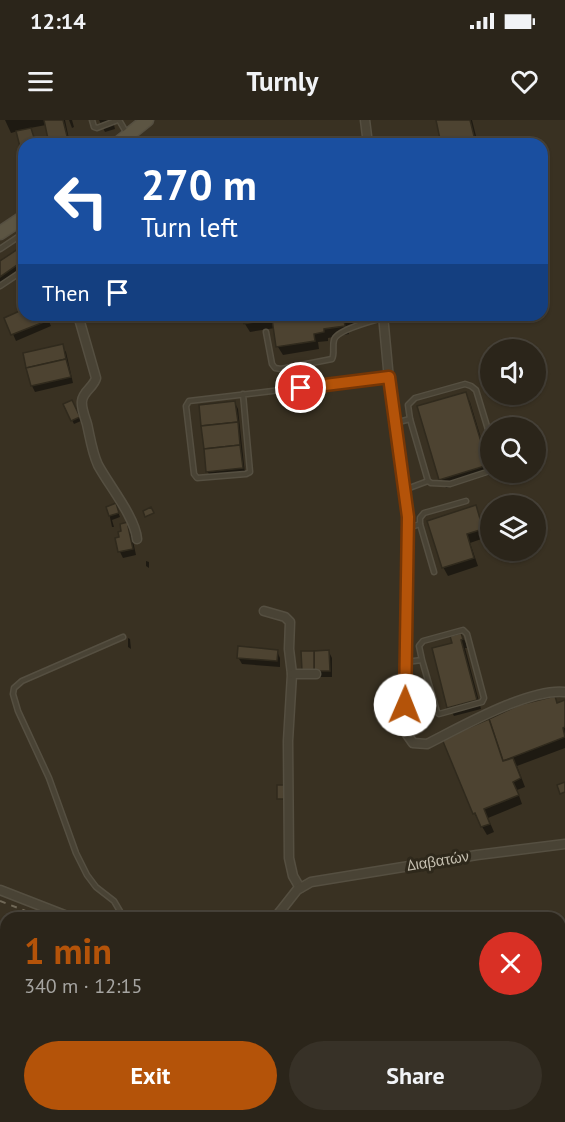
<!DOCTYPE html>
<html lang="en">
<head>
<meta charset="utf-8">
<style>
	:root { --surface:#2b251a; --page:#373127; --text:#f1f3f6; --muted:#a6a5a2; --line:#474239; --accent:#b45309 }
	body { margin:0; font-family:"PT Sans",sans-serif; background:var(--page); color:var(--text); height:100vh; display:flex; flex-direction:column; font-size:22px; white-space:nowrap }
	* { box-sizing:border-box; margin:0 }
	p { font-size:20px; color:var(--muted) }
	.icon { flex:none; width:33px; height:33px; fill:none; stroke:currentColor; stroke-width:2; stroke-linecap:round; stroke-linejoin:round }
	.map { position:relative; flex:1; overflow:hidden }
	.details { position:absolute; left:0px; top:792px; width:566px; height:210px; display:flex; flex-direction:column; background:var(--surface); border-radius:18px 18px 0 0; box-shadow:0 2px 4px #0004,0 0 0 2px var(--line) }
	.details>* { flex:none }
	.guide { position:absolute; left:18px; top:18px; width:530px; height:183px; border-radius:18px; box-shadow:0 2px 4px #0004,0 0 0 2px var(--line); background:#1a4fa0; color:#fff; overflow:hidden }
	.controls { position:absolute; left:480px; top:219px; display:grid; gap:12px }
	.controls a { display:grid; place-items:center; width:66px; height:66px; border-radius:50%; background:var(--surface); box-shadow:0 2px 4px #0004,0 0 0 2px var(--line); font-size:30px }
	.pin { position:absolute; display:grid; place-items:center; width:51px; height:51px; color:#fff; margin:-26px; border:3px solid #fff; border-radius:50%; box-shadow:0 2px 6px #0007 }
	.me { position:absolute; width:66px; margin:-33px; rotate:1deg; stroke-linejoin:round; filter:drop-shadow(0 0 4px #0008) }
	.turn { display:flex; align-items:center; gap:21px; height:126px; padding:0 24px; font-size:27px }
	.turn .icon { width:78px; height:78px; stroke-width:2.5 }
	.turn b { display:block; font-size:42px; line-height:51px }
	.then { display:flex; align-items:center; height:57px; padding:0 24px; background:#0003; gap:12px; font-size:22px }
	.round { display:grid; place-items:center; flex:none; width:63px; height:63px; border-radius:32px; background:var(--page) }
	.headline { display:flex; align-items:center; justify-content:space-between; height:102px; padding:0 24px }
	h1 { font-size:36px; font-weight:700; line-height:45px; color:var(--accent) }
	.button { display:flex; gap:12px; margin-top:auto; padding:12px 24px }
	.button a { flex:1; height:69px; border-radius:36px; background:var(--accent); color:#fff; font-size:24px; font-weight:700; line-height:69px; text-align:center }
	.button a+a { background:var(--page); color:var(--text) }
	.status { display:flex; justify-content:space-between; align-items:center; height:42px; padding:0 30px; background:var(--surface); direction:ltr }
	.status svg { height:16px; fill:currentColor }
	header { display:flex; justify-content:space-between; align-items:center; height:78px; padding:0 24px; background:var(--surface); font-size:27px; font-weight:700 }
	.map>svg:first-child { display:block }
	.shadow { fill:#0007 }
	.building { fill:#4d4331; stroke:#302a1d; stroke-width:1.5 }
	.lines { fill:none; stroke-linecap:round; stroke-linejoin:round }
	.lane-casing { stroke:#554f41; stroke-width:7 }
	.street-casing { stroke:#554f41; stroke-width:11 }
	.secondary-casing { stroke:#554f41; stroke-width:15 }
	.lane { stroke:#494335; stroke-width:4 }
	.street { stroke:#494335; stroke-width:8 }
	.secondary { stroke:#5c5543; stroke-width:12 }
	.rail { stroke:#706857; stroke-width:2; stroke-dasharray:6 6; stroke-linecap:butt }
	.route-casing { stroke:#753606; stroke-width:15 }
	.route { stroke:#b45309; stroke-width:10 }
	.labels { text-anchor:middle; stroke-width:6; stroke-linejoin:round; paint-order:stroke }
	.street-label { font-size:15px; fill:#c5bfb0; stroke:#2e281b }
</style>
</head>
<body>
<div class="status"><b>12:14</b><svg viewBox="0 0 49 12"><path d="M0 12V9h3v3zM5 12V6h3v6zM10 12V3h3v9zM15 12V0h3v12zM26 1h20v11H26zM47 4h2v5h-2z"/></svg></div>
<header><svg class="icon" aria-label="menu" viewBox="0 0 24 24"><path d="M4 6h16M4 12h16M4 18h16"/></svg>Turnly<svg class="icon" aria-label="heart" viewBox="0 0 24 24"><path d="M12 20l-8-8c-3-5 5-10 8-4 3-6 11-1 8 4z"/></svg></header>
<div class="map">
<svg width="565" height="1002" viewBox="0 0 565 1002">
	<rect width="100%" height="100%" fill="#393122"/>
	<g class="shadow">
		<path d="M5 0H65L70 24H51L46 5 30 8 36 24H24V37L18 11 11 13Z"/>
		<path d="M69 0H72L74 7 72 8Z"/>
		<path d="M99 0H116L113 1 115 9 105 12Z"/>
		<path d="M437 0H472L478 24H442Z"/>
		<path d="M24 128V149L0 165V143Z"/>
		<path d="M24 191V195H46L51 206 16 221 6 198Z"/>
		<path d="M244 195H355V198H353L354 208 348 209 349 214 328 218V221L318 222 319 229 283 235 278 227 275 208 250 212 245 204Z"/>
		<path d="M62 226 66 232 73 263 35 272 32 266Z"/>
		<path d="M465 273 470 282 492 354 446 368 441 359Z"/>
		<path d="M235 283 238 289 245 354 211 357 207 351Z"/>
		<path d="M74 286 81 301 74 304 72 300Z"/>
		<path d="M475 386 487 417 470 423 478 446 448 456 443 447Z"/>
		<path d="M108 388 117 389 120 397 112 400 114 407H112Z"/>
		<path d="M131 403 135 411 131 412 136 435 123 438 120 432 123 413 121 405Z"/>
		<path d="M146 441 149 442V448L146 446Z"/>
		<path d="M461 514 466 523 467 528H465L481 589 454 596 449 587 454 524Z"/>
		<path d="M128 518 130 519 131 529 128 527Z"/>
		<path d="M277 531 280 538V547L242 544 238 537Z"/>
		<path d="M303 532H329L332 538V557H319Z"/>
		<path d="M565 582V628L517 646 525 667 517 670 522 684 488 698 494 712 487 715 474 693 444 620Z"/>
		<path d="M0 819 6 822V854L0 852Z"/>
		<path d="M560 881 565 888V932H560Z"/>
		<path d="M265 996H299L300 1002H265Z"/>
	</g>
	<g class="building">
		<path d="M44 0H63L69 24H49Z"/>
		<path d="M436 0H470L476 24H441Z"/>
		<path d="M31 8 36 24H24L23 39 16 11Z"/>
		<path d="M24 125V140L0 157V141Z"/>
		<path d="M24 189V195H47L49 200 11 215 4 198Z"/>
		<path d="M242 195H350V199L344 200 345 206 324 209V212L314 214 315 221 276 227 272 199 244 204Z"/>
		<path d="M63 224 66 239 26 248 23 233Z"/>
		<path d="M66 239 71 257 31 266 26 248Z"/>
		<path d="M466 272 488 345 439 360 417 286Z"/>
		<path d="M72 280 80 297 71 301 63 284Z"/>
		<path d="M235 281 238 302 201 306 199 285Z"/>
		<path d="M238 302 240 325 204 329 201 306Z"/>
		<path d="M240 325 243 348 206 352 204 329Z"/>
		<path d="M116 383 119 393 109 396 106 387Z"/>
		<path d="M476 385 483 409 467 414 474 438 442 448 427 401Z"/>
		<path d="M151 387 154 393 145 397 143 391Z"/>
		<path d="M132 401 133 405 128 406 133 429 118 432 115 418 119 417 118 412 121 411 120 404Z"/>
		<path d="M461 513 463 519 461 520 477 580 447 588 432 528 452 523 450 516Z"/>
		<path d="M238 526 278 530 277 541 237 538Z"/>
		<path d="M329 530 330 551H314V531Z"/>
		<path d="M301 531H314V551H302Z"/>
		<path d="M555 576 557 583 565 580V607L563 608 565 617 503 641 489 599 519 585Z"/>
		<path d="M489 599 503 641 513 638 521 658 513 662 519 675 484 689 490 704 481 707 475 693 473 694 442 619Z"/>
		<path d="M565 662V672L560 674 557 665Z"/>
		<rect x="277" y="665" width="8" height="14"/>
		<path d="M0 817 6 820V849L0 846Z"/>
		<path d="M562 879 563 887H565V923L560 924V880Z"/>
		<path d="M61 996H87L88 1002H62Z"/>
		<path d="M263 996H296L297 1002H264Z"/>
		<path d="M412 996H443L444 1002H413Z"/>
	</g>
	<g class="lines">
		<defs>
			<g id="lane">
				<path d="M92 0 94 7 97 8 118 0"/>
				<path d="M119 0 126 12"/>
				<path d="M0 129 18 117H24"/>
				<path d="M0 166 24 150"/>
				<path d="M266 212 272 244 275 248 281 249 332 239C335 233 332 227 334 220 336 210 372 201 382 198"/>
				<path d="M243 274 250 352 246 354 197 358 194 354 186 286 189 281 388 257"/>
				<path d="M395 303 410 299"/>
				<path d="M490 316 476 270 471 266 465 264 415 278 408 285 410 299 428 361 431 363 450 364 490 351"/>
				<path d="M404 370 428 361"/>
				<path d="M420 404 434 452"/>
				<path d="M408 408 420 404V398L424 393 466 381"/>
				<path d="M123 517 22 561 14 568 13 574 18 591 49 658 76 733 87 755 96 767 114 781 124 798"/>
				<path d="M406 542 422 540 419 526 423 521 463 510 467 514 484 578 482 582 439 594 437 592 422 540"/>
				<path d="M0 808 6 810"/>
				<path d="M0 887 6 884"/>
			</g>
			<g id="street">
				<path d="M365 0 368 24"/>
				<path d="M78 195 96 258C94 267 83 271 82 281 81 288 85 297 87 304 90 317 92 332 98 345 110 367 135 397 137 419"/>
				<path d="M383 195 390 270 408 397 405 604 406 613 413 623 427 624C461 607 529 568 565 572"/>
				<path d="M264 491 285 497 290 502 289 529 292 554 288 621 289 738 293 756 300 768"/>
				<path d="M292 554H316"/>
				<path d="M0 770 72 798"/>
				<path d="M275 798 297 770 311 762 477 735 565 724"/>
				<path d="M0 979 6 977"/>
				<path d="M560 983 565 985"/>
			</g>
			<g id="secondary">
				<path d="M117 24 147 0"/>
				<path d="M0 113 24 97"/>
			</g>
		</defs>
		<use href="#lane" class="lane-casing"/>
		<use href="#street" class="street-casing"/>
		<use href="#secondary" class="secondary-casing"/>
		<use href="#lane" class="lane"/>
		<use href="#street" class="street"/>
		<use href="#secondary" class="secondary"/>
		<g class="rail">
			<path d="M0 781 44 798"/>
			<path d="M547 996 563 1002"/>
		</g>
	</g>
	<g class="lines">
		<defs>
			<path id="route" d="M301 268 389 257 408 397 405 585"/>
		</defs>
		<use href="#route" class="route-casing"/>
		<use href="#route" class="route"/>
	</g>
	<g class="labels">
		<g class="street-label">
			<text transform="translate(438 741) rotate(-9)" y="5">Διαβατών</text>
		</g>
	</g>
</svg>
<div class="controls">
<a><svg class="icon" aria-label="sound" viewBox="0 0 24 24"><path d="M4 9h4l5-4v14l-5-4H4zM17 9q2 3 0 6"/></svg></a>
<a><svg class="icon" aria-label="search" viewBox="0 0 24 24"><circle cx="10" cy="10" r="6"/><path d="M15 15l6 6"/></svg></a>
<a><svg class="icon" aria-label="layers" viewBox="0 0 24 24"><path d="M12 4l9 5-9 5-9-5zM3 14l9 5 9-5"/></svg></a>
</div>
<div class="pin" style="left:301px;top:268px;background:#d93025"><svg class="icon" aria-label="arrive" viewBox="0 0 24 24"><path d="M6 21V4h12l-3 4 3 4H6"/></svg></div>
<svg class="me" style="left:405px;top:585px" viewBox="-20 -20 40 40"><circle r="19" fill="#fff"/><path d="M0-13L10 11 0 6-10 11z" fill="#b45309"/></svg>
<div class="guide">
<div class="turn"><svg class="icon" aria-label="left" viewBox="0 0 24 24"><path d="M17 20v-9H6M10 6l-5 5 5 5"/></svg><div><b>270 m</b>Turn left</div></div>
<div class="then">Then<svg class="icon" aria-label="arrive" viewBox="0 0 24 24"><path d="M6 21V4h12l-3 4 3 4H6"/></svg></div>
</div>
<section class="details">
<div class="headline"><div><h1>1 min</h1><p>340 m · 12:15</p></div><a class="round" style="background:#d93025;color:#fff"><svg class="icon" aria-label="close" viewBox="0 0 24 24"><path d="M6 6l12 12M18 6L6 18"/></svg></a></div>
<div class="button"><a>Exit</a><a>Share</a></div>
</section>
</div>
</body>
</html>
